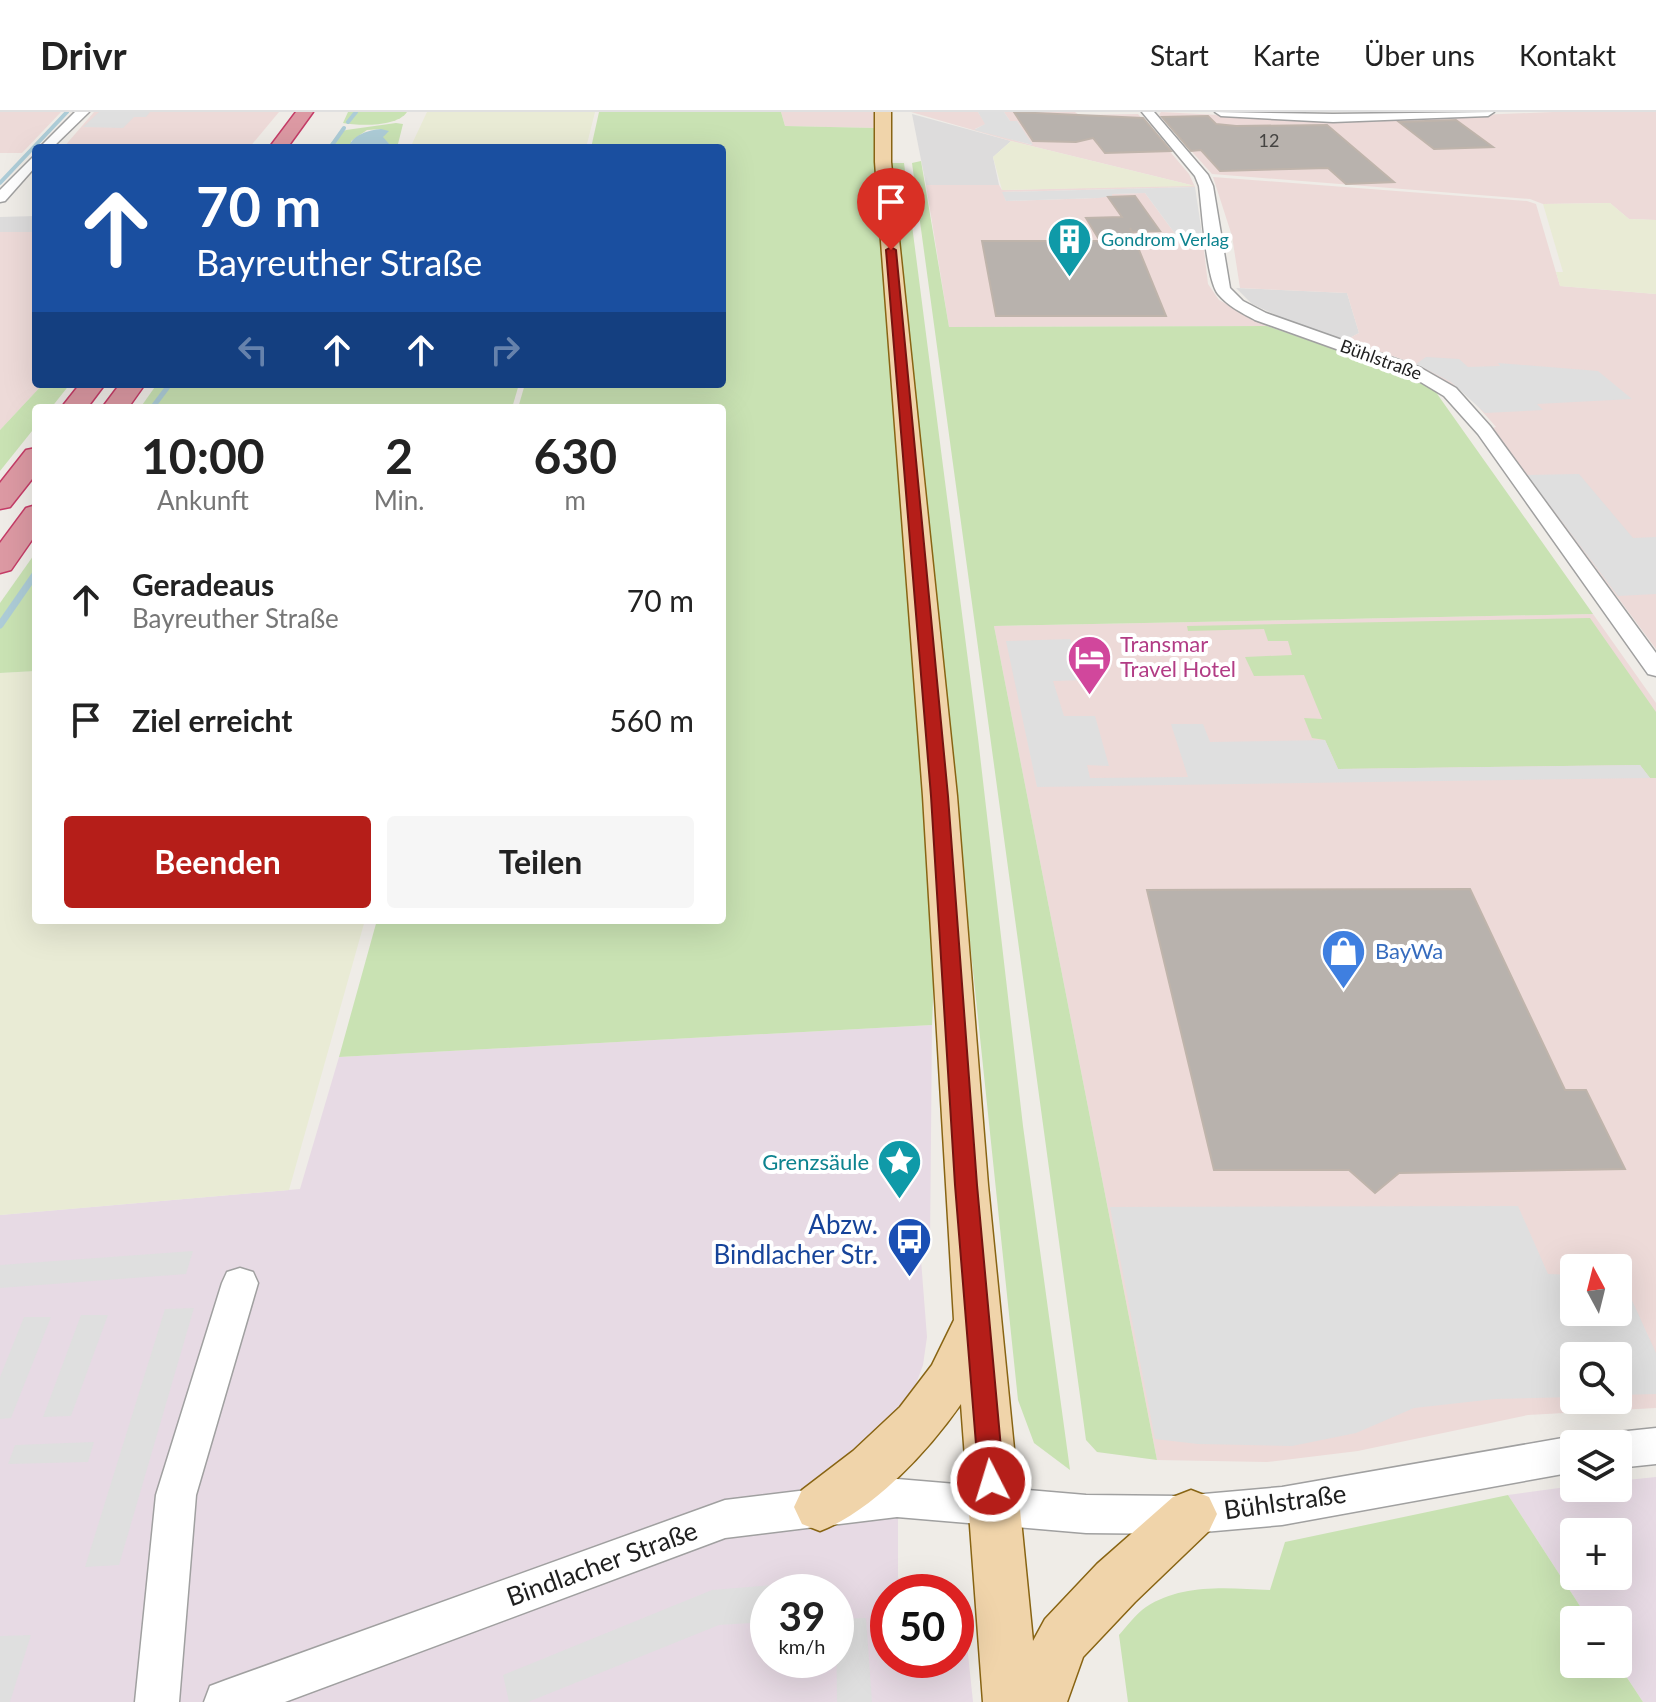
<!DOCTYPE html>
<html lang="de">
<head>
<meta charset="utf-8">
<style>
	:root { --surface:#fff; --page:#f6f6f6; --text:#222; --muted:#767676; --line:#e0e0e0; --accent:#b51e19 }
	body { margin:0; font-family:Lato,sans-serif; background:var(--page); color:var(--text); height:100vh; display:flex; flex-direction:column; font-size:30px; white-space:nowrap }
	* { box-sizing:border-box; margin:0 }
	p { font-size:26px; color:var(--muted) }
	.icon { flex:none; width:44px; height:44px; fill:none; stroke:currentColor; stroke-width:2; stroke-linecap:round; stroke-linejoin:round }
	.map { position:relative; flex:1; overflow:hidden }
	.panel { position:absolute; left:32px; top:292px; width:694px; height:520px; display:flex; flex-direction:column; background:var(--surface); border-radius:8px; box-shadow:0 8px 32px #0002 }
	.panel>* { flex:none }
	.top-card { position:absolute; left:32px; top:32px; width:694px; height:244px; border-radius:8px; box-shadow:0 8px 32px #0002; background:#1a4fa0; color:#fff; overflow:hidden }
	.needle { width:52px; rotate:353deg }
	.controls { position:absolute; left:1560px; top:1142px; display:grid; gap:16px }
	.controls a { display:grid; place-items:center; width:72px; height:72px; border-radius:8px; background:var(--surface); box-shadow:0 8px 32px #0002; font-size:40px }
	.speed { position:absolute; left:750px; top:1462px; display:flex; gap:16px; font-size:40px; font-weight:700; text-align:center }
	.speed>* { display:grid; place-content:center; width:104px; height:104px; border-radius:50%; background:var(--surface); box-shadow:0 8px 32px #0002; line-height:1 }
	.speed small { font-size:20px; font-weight:400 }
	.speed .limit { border:12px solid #d22; background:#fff; color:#111 }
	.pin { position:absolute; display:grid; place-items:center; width:68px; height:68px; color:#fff; margin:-82px -34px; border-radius:50% 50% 50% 0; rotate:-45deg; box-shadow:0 0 8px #0007 }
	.pin .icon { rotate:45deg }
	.me { position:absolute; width:88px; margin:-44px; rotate:355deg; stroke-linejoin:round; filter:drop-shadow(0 0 6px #0008) }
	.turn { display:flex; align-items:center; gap:28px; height:168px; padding:0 32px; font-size:36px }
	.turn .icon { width:104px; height:104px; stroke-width:2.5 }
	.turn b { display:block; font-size:56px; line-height:68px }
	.lanes { display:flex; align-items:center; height:76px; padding:0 32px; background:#0003; justify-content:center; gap:40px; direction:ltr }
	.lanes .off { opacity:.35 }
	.eta { display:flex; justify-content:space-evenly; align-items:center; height:136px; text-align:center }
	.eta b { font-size:48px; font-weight:700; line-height:56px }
	.primary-button { display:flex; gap:16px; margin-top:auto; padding:16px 32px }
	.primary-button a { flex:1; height:92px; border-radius:8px; background:var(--accent); color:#fff; font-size:32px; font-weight:700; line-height:92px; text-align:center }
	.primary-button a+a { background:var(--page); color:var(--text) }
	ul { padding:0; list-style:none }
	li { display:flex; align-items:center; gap:24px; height:120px; padding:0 32px }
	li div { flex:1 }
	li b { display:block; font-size:30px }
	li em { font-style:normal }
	header { display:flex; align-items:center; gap:48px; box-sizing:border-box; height:112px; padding:0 40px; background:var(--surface); border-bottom:2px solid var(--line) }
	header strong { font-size:38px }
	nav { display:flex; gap:44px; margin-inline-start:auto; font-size:28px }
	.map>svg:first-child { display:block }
	.residential { fill:#dddcdc }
	.commercial { fill:#eddad8; fill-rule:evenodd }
	.industrial { fill:#e7dae4; fill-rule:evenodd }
	.farmland { fill:#e9ebd5 }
	.grass { fill:#c9e2b3 }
	.parking { fill:#dfdfdf }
	.water { fill:#adccd7 }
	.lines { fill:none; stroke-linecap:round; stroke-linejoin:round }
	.stream-far2 { stroke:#adccd7; stroke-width:4 }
	.stream-far1 { stroke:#adccd7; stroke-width:5 }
	.stream { stroke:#adccd7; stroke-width:7 }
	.building { fill:#b8b2ad; stroke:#bfb4ab; stroke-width:2 }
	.minor-casing { stroke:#a0a0a0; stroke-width:3 }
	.major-casing { stroke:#886413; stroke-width:3 }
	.highway-casing { stroke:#c53c67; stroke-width:3 }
	.minor { fill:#fff; fill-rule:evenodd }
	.major { fill:#f0d4aa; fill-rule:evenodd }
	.highway { fill:#dc99a3; fill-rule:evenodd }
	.route { fill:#b51e19; stroke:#761410; stroke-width:2 }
	.labels { text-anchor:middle; stroke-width:8; stroke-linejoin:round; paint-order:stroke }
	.number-label { font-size:18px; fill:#454442 }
	.far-culture-label { font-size:18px; fill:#0d838f; stroke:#fff; text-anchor:start }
	.far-street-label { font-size:18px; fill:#1f1f1f; stroke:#fff }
	.hotel-label { font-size:22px; fill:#b23c85; stroke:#fff; text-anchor:start }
	.shop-label { font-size:22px; fill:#366cbe; stroke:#fff; text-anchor:start }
	.culture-label { font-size:22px; fill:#0d838f; stroke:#fff; text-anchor:end }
	.near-transit-label { font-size:26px; fill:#164399; stroke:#fff; text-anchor:end }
	.near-street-label { font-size:26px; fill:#1f1f1f; stroke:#fff }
</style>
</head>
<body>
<header>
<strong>Drivr</strong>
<nav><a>Start</a><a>Karte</a><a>Über uns</a><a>Kontakt</a></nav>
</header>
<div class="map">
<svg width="1656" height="1590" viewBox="0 0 1656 1590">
	<rect width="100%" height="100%" fill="#efece7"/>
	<g class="residential">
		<path d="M912 2 1011 29 993 45 999 73H926Z"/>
		<path d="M36 104V120H0V105Z"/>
		<path d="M1236 176 1347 181 1359 221 1346 228 1293 211 1252 192Z"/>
	</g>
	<g class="commercial">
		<path d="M0 0H61L22 41H0Z"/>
		<path d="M94 0H279L249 36H63Z"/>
		<path d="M781 0H875V16L785 14Z"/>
		<path d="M911 0H978L986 12 975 17 1032 33 1017 9H1010L1004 0H1075L1079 3 1138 2 1189 62 1195 75 1003 80 1006 89 1097 86 1110 82 1145 81 1176 123 1202 122 1208 172 1219 188 1267 214 949 215 926 73H999L1002 78 1191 73 1011 29Z"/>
		<path d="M1161 0 1336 9 1553 0H1656V108L1629 107 1610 91 1543 92 1530 87 1212 62 1159 3Z"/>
		<path d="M1213 65 1527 89 1536 92 1560 174 1656 182V537L1492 316 1496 315 1465 280 1416 252 1346 228 1359 221 1347 181 1240 176 1232 124Z"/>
		<path d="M0 120H36V272H43L0 318Z"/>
		<path d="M1593 502 1656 591V1296L1528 1303 1358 1339 1267 1350 1157 1348 994 514ZM1574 1156H1618V1200H1574ZM1574 1244H1618V1288H1574Z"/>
	</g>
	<g class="industrial">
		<path d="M932 913 930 1134 920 1135 927 1225 923 1253 913 1280 898 1299V1466L938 1480H888V1548H956V1492L965 1513 973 1590H0V1103L300 1077 339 945ZM768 1480H836V1548H768Z"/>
		<path d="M1656 1365V1590H1643L1618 1552V1508H1589L1508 1383 1574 1374V1376H1618V1369ZM1574 1420H1618V1464H1574Z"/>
	</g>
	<g class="farmland">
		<path d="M427 0H595L586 36H410Z"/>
		<path d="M1011 29 1195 74 1002 78 993 45Z"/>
		<path d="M1610 91 1629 107 1656 108V182L1560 174 1556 160H1563L1543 92Z"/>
		<path d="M36 559V808H365L289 1078 0 1103V561Z"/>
	</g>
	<g class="grass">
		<path d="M348 0H407C397 15 360 14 343 11Z"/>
		<path d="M599 0H781L785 14 875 16 925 684 935 841 932 913 339 945 377 808H722V296H518L525 272H722V36H591Z"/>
		<path d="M396 11 403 12 397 36H386L391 34 382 25 381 17 367 18 351 29V36H327L339 21 346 18Z"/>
		<path d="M921 49 949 215 1267 214 1412 264 1434 277 1440 286 1593 502 994 514 1157 1348 1097 1340 1086 1328 912 51Z"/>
		<path d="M891 51H904L978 626 1023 1014 1070 1358 1034 1331 1018 1288 919 343Z"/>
		<path d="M43 272H70L51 296H36V314L0 359V318Z"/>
		<path d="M157 272H519L512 296H140Z"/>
		<path d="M36 440V559L0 561V491Z"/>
		<path d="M1590 506 1656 600V666H1650L1640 653 1338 657 1325 628 1312 626 1304 606 1322 607 1304 563 1254 564 1245 545 1292 543 1288 529H1268L1264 517 1188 519 1187 514Z"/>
		<path d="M1508 1383 1589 1508H1574V1552H1618L1643 1590H1128L1119 1523C1127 1514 1136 1502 1146 1495 1182 1471 1228 1476 1270 1478L1285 1430Z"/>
	</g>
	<g class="parking">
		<path d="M99 0H150L146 5H134L123 16 83 15Z"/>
		<path d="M978 0H1004L1010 9H1017L1033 33 974 18 985 12Z"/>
		<path d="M1195 75 1202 122 1176 123 1145 81 1112 82V84L1098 86 1006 89 1002 80Z"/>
		<path d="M1426 245 1459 247 1468 255 1500 254 1498 251 1598 259 1632 287 1537 292 1543 298 1485 301 1451 270 1416 252Z"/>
		<path d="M1579 362 1633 426 1656 425V482L1618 484 1527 363Z"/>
		<path d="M1070 527 1084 568 1053 569 1064 604H1095L1109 654 1087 653 1090 666 1188 665 1171 612H1203L1210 630 1325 628 1338 657 1640 653 1650 666 1037 675 1006 529Z"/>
		<path d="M1518 1094 1548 1162 1574 1163V1200H1618L1620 1162 1656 1241V1282L1618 1283V1244H1574V1285L1495 1287 1414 1296 1356 1321 1292 1334 1198 1332 1155 1327 1110 1095Z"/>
		<path d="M193 1139 186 1162 0 1176V1153Z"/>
		<path d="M194 1196 119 1453 85 1455 165 1197Z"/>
		<path d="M81 1203H108L71 1304 43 1305Z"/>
		<path d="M24 1205H51L11 1306 0 1307V1265Z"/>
		<path d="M94 1330 88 1350 8 1352 15 1333Z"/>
		<path d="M824 1469 825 1480H768V1510L719 1513 528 1590H509L503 1563 712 1478Z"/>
		<path d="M866 1506 872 1590H837L836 1507Z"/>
		<path d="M31 1523 10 1590H0V1524Z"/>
	</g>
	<path class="water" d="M381 17 389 19 383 25 391 34 349 35C352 23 369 18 381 17Z"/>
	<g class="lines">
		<g class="stream-far2">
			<path d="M348 10 356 0"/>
			<path d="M330 36 344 16"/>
			<path d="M0 71 67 0"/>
		</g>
		<path class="stream-far1" d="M152 296 170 272"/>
		<path class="stream" d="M0 513 36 461"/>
	</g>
	<g class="building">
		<path d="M1014 0 1143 6 1171 39 1105 41 1093 26 1076 30 1033 29Z"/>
		<path d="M1208 4 1216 12 1236 14 1327 13 1394 70 1346 72 1328 56 1220 59 1201 38 1191 39 1162 5Z"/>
		<path d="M1456 8 1493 35 1434 37 1399 10Z"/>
		<path d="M1135 84 1160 119 1132 120 1130 116 1166 204H996L982 129H1100L1086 106 1122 105 1108 85Z"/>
		<path d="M1470 777 1565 978H1586L1625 1057 1399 1061 1375 1081 1349 1058H1214L1147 778Z"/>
	</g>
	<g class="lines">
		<defs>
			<g id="minor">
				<path d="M75 0H89L52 36H39Z"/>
				<path d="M1142 0H1154L1208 63 1213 74 1230 176 1243 189 1266 201 1421 256 1456 276 1490 314 1656 541V564L1648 562 1478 322 1444 284 1409 263 1255 208C1242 201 1228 194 1218 182 1206 167 1202 96 1199 74L1195 64Z"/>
				<path d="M1215 0 1333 2 1494 0 1488 4 1333 10 1221 4Z"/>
				<path d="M36 42V54L5 89 0 90V78Z"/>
				<path d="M240 1156 253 1160 258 1171 196 1383 179 1590H135L156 1383 222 1171 227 1160Z"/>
				<path d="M1656 1316V1352L1618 1356V1332H1601L1604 1325 1618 1320Z"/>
				<path d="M1574 1324 1589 1332H1574V1360L1282 1413 1181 1422 1086 1421 897 1405 725 1426 285 1590H204L210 1574 226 1568 725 1388 897 1367 1086 1383 1181 1384 1282 1375Z"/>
			</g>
			<path id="major" d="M875 0H891V50L957 684 988 1073 1033 1529 1045 1507 1097 1452 1173 1385 1191 1378 1209 1385 1217 1402 1209 1419 1135 1490 1083 1545 1067 1590H983L961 1292C929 1338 873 1399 820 1419L802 1412 794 1395 802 1378 853 1339 900 1295 932 1253 954 1208 923 684 875 50Z"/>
			<g id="highway">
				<path d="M296 0H313L287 36H269Z"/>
				<path d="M80 272H105L87 296H61Z"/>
				<path d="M120 272H145L128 296H102Z"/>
				<path d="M36 336V362L10 395 0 397V371L26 338Z"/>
				<path d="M36 393V422L11 458 0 461V431L26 396Z"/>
			</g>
		</defs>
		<use href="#minor" class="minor-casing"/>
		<use href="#major" class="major-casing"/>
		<use href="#highway" class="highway-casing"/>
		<use href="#minor" class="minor"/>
		<use href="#major" class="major"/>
		<use href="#highway" class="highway"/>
	</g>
	<path class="route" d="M891 135 896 138 948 684 977 1073 1004 1369 1001 1377 991 1381 982 1377 979 1369 955 1073 931 684 886 138Z"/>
	<defs>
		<symbol id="building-pin" viewBox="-11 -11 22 30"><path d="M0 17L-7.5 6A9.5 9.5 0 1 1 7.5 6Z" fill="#0f9aa8" stroke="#fff"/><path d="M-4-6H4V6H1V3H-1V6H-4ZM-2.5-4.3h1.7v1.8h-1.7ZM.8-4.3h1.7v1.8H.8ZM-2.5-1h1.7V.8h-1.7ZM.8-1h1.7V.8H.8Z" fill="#fff"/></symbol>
		<symbol id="hotel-pin" viewBox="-11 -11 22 30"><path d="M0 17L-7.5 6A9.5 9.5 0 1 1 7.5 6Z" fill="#d1479c" stroke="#fff"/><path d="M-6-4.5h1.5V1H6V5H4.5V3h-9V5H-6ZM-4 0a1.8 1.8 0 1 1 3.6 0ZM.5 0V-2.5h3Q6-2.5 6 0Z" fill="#fff"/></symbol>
		<symbol id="shop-pin" viewBox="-11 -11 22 30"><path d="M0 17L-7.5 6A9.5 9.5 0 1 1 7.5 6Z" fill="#3f7fe0" stroke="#fff"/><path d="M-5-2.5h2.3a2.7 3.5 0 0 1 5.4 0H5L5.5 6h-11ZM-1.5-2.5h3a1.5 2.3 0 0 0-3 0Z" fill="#fff"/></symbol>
		<symbol id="sight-pin" viewBox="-11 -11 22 30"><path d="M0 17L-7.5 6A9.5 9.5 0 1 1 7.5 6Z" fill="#0f9aa8" stroke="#fff"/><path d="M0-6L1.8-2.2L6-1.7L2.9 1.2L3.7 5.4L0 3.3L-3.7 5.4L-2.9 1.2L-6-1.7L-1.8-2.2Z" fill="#fff"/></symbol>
		<symbol id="bus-pin" viewBox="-11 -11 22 30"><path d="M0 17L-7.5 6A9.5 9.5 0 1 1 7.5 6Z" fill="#1a4fb4" stroke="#fff"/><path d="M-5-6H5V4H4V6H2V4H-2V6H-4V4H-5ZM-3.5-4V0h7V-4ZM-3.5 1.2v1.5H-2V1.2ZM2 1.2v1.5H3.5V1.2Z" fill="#fff"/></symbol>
	</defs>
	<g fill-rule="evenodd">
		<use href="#building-pin" x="1044" y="102" width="51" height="69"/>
		<use href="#hotel-pin" x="1064" y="520" width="51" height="69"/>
		<use href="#shop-pin" x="1318" y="814" width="51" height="69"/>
		<use href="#sight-pin" x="874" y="1024" width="51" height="69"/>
		<use href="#bus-pin" x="884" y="1102" width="51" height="69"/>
	</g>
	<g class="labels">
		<g class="number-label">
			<text x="1269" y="35">12</text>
		</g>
		<g class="far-culture-label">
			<text x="1101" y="134">Gondrom Verlag</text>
		</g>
		<g class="far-street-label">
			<text transform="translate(1381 248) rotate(20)" y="6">Bühlstraße</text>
		</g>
		<g class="hotel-label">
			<text x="1120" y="540">Transmar<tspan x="1120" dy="25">Travel Hotel</tspan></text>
		</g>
		<g class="shop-label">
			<text x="1375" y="847">BayWa</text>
		</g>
		<g class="culture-label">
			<text x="869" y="1058">Grenzsäule</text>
		</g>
		<g class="near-transit-label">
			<text x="878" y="1122">Abzw.<tspan x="878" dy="30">Bindlacher Str.</tspan></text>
		</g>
		<g class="near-street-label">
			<text transform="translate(1285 1390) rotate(-8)" y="9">Bühlstraße</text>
			<text transform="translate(602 1452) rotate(-20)" y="9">Bindlacher Straße</text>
		</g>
	</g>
</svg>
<div class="controls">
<a><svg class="needle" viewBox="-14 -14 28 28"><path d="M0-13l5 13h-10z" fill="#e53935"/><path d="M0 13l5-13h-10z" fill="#767676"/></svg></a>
<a><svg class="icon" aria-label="search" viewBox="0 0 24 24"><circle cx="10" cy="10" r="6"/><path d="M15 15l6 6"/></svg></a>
<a><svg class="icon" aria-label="layers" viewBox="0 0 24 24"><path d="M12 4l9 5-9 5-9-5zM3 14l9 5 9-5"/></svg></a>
<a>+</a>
<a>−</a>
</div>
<div class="speed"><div>39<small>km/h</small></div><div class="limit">50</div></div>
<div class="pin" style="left:891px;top:138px;background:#d93025"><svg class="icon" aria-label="arrive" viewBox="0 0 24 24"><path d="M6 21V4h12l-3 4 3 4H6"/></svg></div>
<svg class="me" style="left:991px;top:1369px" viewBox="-20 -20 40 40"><circle r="17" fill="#b51e19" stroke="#fff" stroke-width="3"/><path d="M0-11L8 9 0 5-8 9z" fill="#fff"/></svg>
<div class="top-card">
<div class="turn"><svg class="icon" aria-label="ahead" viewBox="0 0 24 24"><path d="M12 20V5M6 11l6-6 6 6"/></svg><div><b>70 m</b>Bayreuther Straße</div></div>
<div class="lanes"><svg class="icon off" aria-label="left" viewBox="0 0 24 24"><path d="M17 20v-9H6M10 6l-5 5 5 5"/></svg><svg class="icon" aria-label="ahead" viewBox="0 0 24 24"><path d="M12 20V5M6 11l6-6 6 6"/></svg><svg class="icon" aria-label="ahead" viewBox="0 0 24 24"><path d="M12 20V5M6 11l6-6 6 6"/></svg><svg class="icon off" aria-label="right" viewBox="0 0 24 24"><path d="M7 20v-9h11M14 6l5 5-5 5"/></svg></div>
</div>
<section class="panel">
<div class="eta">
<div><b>10:00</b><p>Ankunft</p></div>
<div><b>2</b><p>Min.</p></div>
<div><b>630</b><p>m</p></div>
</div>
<ul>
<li><svg class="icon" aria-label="ahead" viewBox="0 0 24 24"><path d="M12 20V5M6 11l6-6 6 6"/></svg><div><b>Geradeaus</b><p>Bayreuther Straße</p></div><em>70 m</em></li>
<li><svg class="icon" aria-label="arrive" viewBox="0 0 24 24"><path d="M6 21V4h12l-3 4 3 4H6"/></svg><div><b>Ziel erreicht</b></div><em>560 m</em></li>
</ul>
<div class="primary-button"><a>Beenden</a><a>Teilen</a></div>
</section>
</div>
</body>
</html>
